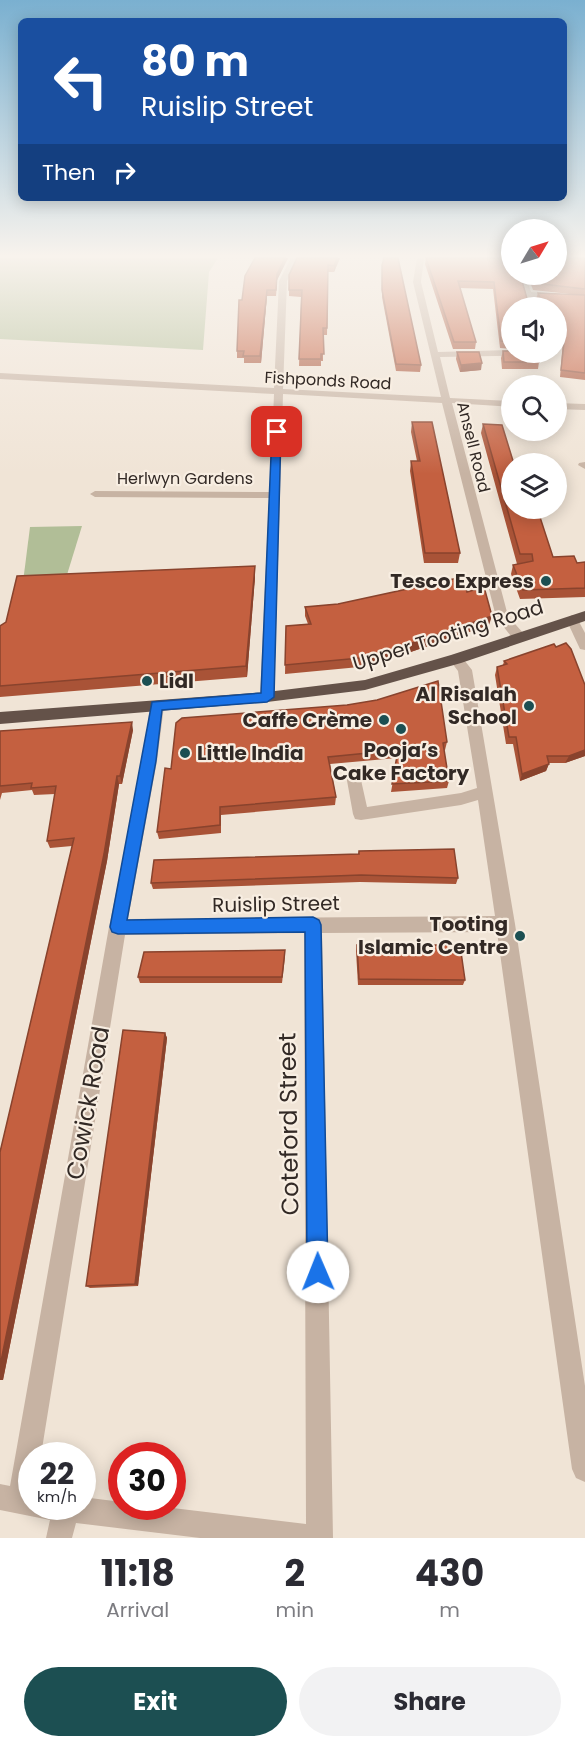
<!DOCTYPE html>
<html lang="en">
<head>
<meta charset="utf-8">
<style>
	:root { --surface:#fff; --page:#f2f2f3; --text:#2b2b33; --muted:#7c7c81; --accent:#1c4f52 }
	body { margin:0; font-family:Poppins,sans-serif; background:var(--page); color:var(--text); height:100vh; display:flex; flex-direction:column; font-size:22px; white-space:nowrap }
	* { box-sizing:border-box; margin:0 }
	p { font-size:20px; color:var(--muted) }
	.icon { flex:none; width:33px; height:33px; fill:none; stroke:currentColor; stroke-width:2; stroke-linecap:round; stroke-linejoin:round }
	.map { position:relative; height:1538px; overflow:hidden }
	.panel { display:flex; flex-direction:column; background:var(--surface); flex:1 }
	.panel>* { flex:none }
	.banner { position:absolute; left:18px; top:18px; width:549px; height:183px; border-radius:9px; box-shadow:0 3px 15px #0003; background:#1a4fa0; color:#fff; overflow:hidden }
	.needle { width:39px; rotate:52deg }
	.fabs { position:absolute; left:501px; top:219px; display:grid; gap:12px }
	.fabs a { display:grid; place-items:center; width:66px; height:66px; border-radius:50%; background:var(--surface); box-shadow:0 3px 15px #0003; font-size:30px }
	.speed { position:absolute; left:18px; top:1442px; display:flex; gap:12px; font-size:30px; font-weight:700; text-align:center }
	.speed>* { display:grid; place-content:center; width:78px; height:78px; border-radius:50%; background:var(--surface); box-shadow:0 3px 15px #0003; line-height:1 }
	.speed small { font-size:15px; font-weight:400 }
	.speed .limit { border:9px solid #d22; background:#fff; color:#111 }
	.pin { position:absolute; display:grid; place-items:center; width:51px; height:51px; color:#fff; margin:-26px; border-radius:12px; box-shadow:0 3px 9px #0006 }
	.me { position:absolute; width:66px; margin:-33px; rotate:359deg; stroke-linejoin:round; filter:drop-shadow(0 0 4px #0008) }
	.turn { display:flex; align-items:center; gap:21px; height:126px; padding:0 24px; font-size:27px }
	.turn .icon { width:78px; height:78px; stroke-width:2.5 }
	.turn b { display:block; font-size:42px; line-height:51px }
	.then { display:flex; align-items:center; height:57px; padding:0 24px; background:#0003; gap:12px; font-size:22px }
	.eta { display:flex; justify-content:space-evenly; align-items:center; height:102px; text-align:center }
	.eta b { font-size:36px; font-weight:700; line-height:42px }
	.button { display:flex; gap:12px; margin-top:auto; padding:12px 24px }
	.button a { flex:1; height:69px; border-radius:36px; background:var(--accent); color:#fff; font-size:24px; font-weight:700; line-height:69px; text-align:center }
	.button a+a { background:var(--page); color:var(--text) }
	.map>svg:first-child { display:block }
	.green { fill:#b1be97 }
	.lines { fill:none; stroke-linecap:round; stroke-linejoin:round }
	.minor { fill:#c7b3a3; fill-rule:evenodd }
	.trunk { fill:#645249; fill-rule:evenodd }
	.wall { fill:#a95337 }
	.shaded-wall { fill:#89432d }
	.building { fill:#c46040; stroke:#89432d; stroke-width:1.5 }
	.route { fill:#1a73e8; stroke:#114b97; stroke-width:1.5 }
	.poi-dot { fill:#1c4f52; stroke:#f8eee2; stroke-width:2 }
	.labels { text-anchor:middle; stroke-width:4.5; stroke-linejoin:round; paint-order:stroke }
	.far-street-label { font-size:16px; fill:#322925; stroke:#f8eee2 }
	.poi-label { font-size:20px; font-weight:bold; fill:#322925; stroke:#f8eee2; text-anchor:end }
	.street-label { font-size:20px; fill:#322925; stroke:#f8eee2 }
	.near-street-label { font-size:24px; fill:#322925; stroke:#f8eee2 }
</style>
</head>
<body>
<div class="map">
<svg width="585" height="1538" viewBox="0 0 585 1538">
	<rect width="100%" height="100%" fill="#f0e4d6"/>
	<g class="green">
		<path d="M0 258H218L209 272 203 350 0 339Z"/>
		<path d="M82 526 66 578 23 582 30 527Z"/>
	</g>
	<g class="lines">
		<g class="minor">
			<path d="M291 258H298L287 281 283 389 441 397 413 282 417 258H424L421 282 438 352 512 350V352H551L547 355 440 357 450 398 512 401V407L452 403 508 616 524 634 525 637 524 640H514L496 617 442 403 283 394 274 697 267 702 260 697 269 498 95 497 90 494 95 491 270 492 274 394 0 379V373L274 388 279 281Z"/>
			<path d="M518 274H525L531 292 585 296V300L533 297 537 308H529Z"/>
			<path d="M556 403 585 404V410L556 409Z"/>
			<path d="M585 462V469L578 465 579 463Z"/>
			<path d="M572 615 576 616 585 633V650L580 649 566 619Z"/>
			<path d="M456 654 461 656 472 670 515 924 585 1386V1482L576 1478 572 1469 497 932 322 933 333 1538H200L76 1523 72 1538H46L50 1520 0 1510V1484L10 1486 109 927 143 761 150 706 157 701 164 706 157 761 128 919 495 916 478 800 461 805 361 820 355 819 353 814 346 775 349 771H359L367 807 461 793 477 788 458 671 449 659ZM304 933 306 1524 156 1506H122V1502L82 1497V1506H32V1455H41L125 935Z"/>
		</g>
		<path class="trunk" d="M585 611V621L461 663 365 690 267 702 0 724V712L267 692 365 680 451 655Z"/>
	</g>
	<g class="wall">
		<path d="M255 258H288L277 280 276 296H267L261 363H244V358H237V351L242 300Z"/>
		<path d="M297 258H340L334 272H328L327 335H323V361H321V366H299L301 297 289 296V275Z"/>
		<path d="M426 258H512L528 302 538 303 536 299 538 293 579 295 533 290 527 274H556L585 258V380L560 377 563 340 556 325V308H512V349L500 348 493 289 460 288 476 342 475 349H453L425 264Z"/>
		<path d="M382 265 421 365 420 372 396 371 382 297Z"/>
		<path d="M503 351 539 362 538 369H502L501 358Z"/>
		<path d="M457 352 481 370 460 372 456 359Z"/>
		<path d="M412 422 460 553 458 563H424L410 471 411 461H417L411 432Z"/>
		<path d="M483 424 512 464 553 557 577 563 585 562V597L520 599 511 574 513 565 521 564H517L481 433Z"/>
		<path d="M255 577 247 677 0 697V626Z"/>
		<path d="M467 592 489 625 370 666 285 674 286 626 308 624 305 616V607Z"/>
		<path d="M504 661 585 756 565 763H549L546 771 520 781 513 744H506L495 675 497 667 503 665Z"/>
		<path d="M133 730 122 784H119L107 861 3 1380H0V1152L72 846 50 848 47 841 55 794 34 795 32 790 2 793 0 800V731Z"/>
		<path d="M447 742 445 750H444L449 781 447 788 391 792 397 758 330 764 336 797 335 805 221 815V833L159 839 157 832 171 769Z"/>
		<path d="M359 851 458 878 456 884 360 882 153 889 151 883 358 854Z"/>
		<path d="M357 945 465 980 463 985H358L356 951Z"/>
		<path d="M285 957 282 983H140L138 977Z"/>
		<path d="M165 1033 167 1038 138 1286 90 1288 86 1286Z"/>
	</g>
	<g class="shaded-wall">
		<path d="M285 258H288L277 280 276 296 277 274Z"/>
		<path d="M337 258H340L334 272V266Z"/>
		<path d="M267 290V296L261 363 260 356Z"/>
		<path d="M482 363 481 370 460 372 461 365Z"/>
		<path d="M255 566V577L247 677 246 666Z"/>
		<path d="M492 616 489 625 370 666 371 657Z"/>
		<path d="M132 722 133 730 122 784 120 776Z"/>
		<path d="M585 750V756L565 763 569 756Z"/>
		<path d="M549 764 546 771 520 781 522 774Z"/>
		<path d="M117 776 119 784 107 861 3 1380H0V1366Z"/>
		<path d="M165 1033 167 1038 138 1286 135 1284Z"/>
	</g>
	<g class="building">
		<path d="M255 258H285L277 274 276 290H267L260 356H243L244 351H237L239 300H242L245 276Z"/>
		<path d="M297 258H337L334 266 328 265 327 328H323L324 354H321V359H299L302 290H289V275Z"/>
		<path d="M384 258H398L421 365 396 364 382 290V265Z"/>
		<path d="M426 258H512V274H520L528 302 539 303 541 300 538 293 585 295V373L561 370 565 333 558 318H556V308H512V342L501 341 494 282 458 281 476 342H454Z"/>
		<path d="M556 258H585V289L534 283 531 274H556Z"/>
		<path d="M503 351H512V352H536L539 362H504Z"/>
		<path d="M457 352H479L482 363 461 365Z"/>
		<path d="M412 422H432L460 553H425L411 461H420Z"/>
		<path d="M483 424 502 425 514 464H512V508H537L553 557 574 556 577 563 585 562V588L523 590 513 565 533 561 532 554H520Z"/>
		<path d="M255 566 246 666 0 686V626L6 622 17 576Z"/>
		<path d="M463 577 467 592 484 587 492 616 371 657 285 665 286 626 311 624 305 607 338 604Z"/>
		<path d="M566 643 571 649 585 685V750L569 756H547L549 764 522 774 516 737H509L497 667 507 664 504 661 554 644 556 647Z"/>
		<path d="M438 681 447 742 443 743 449 781 392 784 398 750 328 757 336 797 220 807V825L157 832 165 768 171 769 176 723 182 718 347 705 377 700Z"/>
		<path d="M132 722 120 776H117L104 854 0 1366V1152L74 838 47 841 56 786 31 788 32 783 0 786V731Z"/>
		<path d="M454 849 458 878 361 875 151 883 154 860 359 854V851Z"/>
		<path d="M357 945H460L465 980 359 979Z"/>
		<path d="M285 950 282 977H138L144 952Z"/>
		<path d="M123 1030 165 1033 135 1284 86 1286Z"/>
	</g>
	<linearGradient id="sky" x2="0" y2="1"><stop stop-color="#7ab0d0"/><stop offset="0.54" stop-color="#f8f3ed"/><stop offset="1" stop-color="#f8f3ed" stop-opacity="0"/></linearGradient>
	<rect width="585" height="474" fill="url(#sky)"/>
	<path class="route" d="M277 430 281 432 274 697 267 702 162 710 156 761 127 920 313 917 319 920 321 925 328 1272 325 1279 318 1282 310 1279 307 1272 305 932 118 934 112 932 110 927 152 702 261 693 272 432Z"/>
	<g class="poi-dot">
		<circle cx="546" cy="581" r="6"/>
		<circle cx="147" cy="681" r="6"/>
		<circle cx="529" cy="706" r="6"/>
		<circle cx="384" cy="720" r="6"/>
		<circle cx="401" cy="729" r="6"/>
		<circle cx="185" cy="753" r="6"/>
		<circle cx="520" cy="936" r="6"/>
	</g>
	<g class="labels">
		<g class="far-street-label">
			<text transform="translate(328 380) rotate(3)" y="6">Fishponds Road</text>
			<text transform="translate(474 447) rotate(76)" y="6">Ansell Road</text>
			<text x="185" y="484">Herlwyn Gardens</text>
		</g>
		<g class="poi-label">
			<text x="534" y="588">Tesco Express</text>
			<text x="159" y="688" text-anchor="start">Lidl</text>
			<text x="517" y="701">Al Risalah<tspan x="517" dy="23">School</tspan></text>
			<text x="372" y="727">Caffe Crème</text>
			<text x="401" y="757" text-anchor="middle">Pooja’s<tspan x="401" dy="23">Cake Factory</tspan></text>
			<text x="197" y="760" text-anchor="start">Little India</text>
			<text x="508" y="931">Tooting<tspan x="508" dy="23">Islamic Centre</tspan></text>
		</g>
		<g class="street-label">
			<text transform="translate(448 635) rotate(-17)" y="7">Upper Tooting Road</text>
			<text transform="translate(276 904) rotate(-1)" y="7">Ruislip Street</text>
		</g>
		<g class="near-street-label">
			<text transform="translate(88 1103) rotate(-80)" y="8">Cowick Road</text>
			<text transform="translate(289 1124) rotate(-91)" y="8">Coteford Street</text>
		</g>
	</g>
</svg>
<div class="fabs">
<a><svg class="needle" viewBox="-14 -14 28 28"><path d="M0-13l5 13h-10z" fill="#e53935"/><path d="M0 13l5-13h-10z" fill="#7c7c81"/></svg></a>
<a><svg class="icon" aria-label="sound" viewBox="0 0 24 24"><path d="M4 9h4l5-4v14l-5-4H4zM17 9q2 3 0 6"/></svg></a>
<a><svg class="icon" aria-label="search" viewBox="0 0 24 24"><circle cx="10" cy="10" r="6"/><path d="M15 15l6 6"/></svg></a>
<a><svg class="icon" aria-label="layers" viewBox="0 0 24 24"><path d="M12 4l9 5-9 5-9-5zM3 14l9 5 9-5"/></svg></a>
</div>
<div class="speed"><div>22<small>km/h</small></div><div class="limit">30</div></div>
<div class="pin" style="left:277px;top:432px;background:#d93025"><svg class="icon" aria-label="arrive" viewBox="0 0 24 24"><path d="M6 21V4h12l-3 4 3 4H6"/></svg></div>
<svg class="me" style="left:318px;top:1272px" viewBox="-20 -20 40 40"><circle r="19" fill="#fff"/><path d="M0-13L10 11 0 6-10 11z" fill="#1a73e8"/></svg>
<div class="banner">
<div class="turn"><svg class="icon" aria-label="left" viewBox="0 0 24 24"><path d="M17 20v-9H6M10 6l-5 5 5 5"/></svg><div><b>80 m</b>Ruislip Street</div></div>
<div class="then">Then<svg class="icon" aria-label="right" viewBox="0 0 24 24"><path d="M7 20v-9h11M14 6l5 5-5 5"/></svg></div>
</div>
</div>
<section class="panel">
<div class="eta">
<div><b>11:18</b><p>Arrival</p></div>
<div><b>2</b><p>min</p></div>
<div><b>430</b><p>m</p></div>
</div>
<div class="button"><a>Exit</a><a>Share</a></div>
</section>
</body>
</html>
